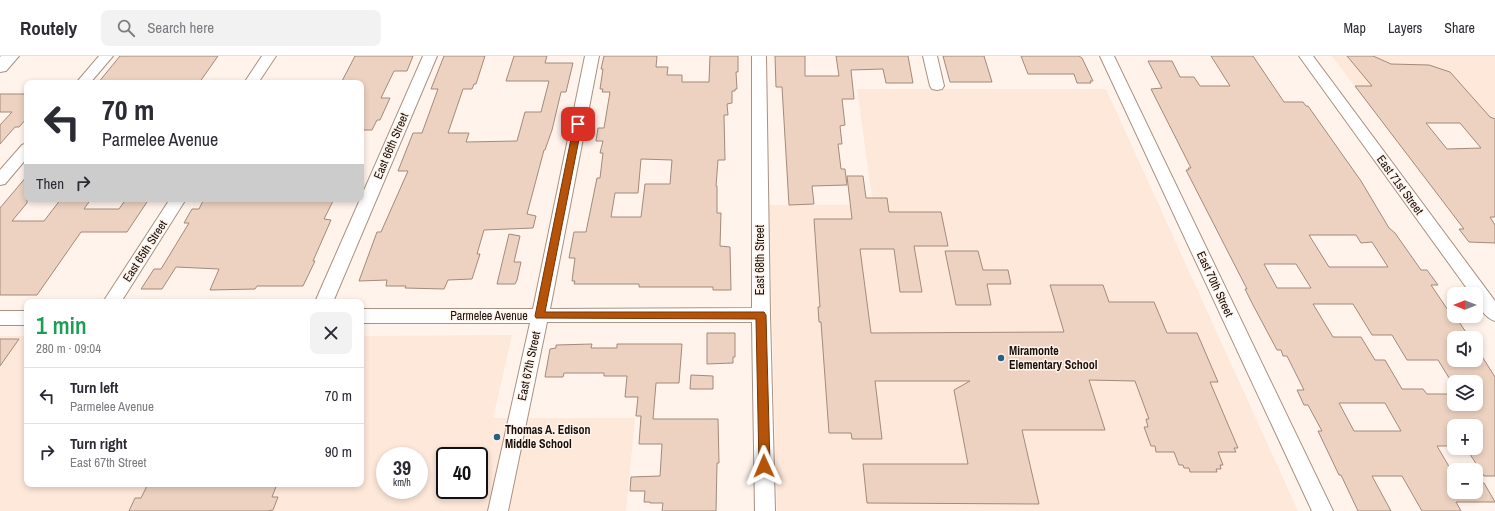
<!DOCTYPE html>
<html lang="en">
<head>
<meta charset="utf-8">
<style>
	:root { --surface:#fff; --page:#f2f2f3; --text:#2b2b33; --muted:#7c7c81; --line:#e1e1e2 }
	body { margin:0; font-family:"Archivo Narrow",sans-serif; background:var(--page); color:var(--text); height:100vh; display:flex; flex-direction:column; font-size:15px; white-space:nowrap }
	* { box-sizing:border-box; margin:0 }
	p { font-size:13px; color:var(--muted) }
	.icon { flex:none; width:22px; height:22px; fill:none; stroke:currentColor; stroke-width:2; stroke-linecap:round; stroke-linejoin:round }
	.map { position:relative; flex:1; overflow:hidden }
	.drawer { position:absolute; left:24px; top:243px; width:340px; height:188px; display:flex; flex-direction:column; background:var(--surface); border-radius:8px; box-shadow:0 2px 6px #0003 }
	.drawer>* { flex:none }
	.banner { position:absolute; left:24px; top:24px; width:340px; height:122px; border-radius:8px; box-shadow:0 2px 6px #0003; background:#fff; color:var(--text); overflow:hidden }
	.needle { width:26px; rotate:270deg }
	.buttons { position:absolute; left:1447px; top:231px; display:grid; gap:8px }
	.buttons a { display:grid; place-items:center; width:36px; height:36px; border-radius:8px; background:var(--surface); box-shadow:0 2px 6px #0003; font-size:20px }
	.speed { position:absolute; left:376px; top:391px; display:flex; gap:8px; font-size:20px; font-weight:700; text-align:center }
	.speed>* { display:grid; place-content:center; width:52px; height:52px; border-radius:50%; background:var(--surface); box-shadow:0 2px 6px #0003; line-height:1 }
	.speed small { font-size:10px; font-weight:400 }
	.speed .limit { border:2px solid #111; border-radius:6px; background:#fff; color:#111 }
	.pin { position:absolute; display:grid; place-items:center; width:34px; height:34px; color:#fff; margin:-17px; border-radius:8px; box-shadow:0 2px 6px #0006 }
	.me { position:absolute; width:44px; margin:-22px; rotate:359deg; stroke-linejoin:round; filter:drop-shadow(0 0 3px #0008) }
	.turn { display:flex; align-items:center; gap:14px; height:84px; padding:0 12px; font-size:18px }
	.turn .icon { width:52px; height:52px; stroke-width:2.5 }
	.turn b { display:block; font-size:28px; line-height:34px }
	.then { display:flex; align-items:center; height:38px; padding:0 12px; background:#0003; gap:8px; font-size:15px }
	.round { display:grid; place-items:center; flex:none; width:42px; height:42px; border-radius:8px; background:var(--page) }
	.summary { display:flex; align-items:center; justify-content:space-between; height:68px; padding:0 12px }
	h1 { font-size:24px; font-weight:600; line-height:30px; color:#1e9e55 }
	ul { padding:0; list-style:none }
	li { display:flex; align-items:center; gap:12px; height:56px; padding:0 12px; border-top:1px solid var(--line) }
	li div { flex:1 }
	li b { display:block; font-size:15px }
	li em { font-style:normal }
	header { display:flex; align-items:center; gap:24px; box-sizing:border-box; height:56px; padding:0 20px; background:var(--surface); border-bottom:1px solid var(--line) }
	header strong { font-size:19px }
	nav { display:flex; gap:22px; margin-inline-start:auto; font-size:14px }
	.search { width:280px; height:36px; background:var(--page); display:flex; align-items:center; gap:10px; box-sizing:border-box; padding:0 14px; border-radius:8px; color:var(--muted); font-size:15px }
	.map>svg:first-child { display:block }
	.built { fill:#fde8da; fill-rule:evenodd }
	.building { fill:#edd2c1; stroke:#a38a7a; fill-rule:evenodd }
	.lines { fill:none; stroke-linecap:round; stroke-linejoin:round }
	.minor-casing { stroke:#aa9181; stroke-width:2 }
	.major-casing { stroke:#aa9181; stroke-width:2 }
	.minor { fill:#fff; fill-rule:evenodd }
	.major { fill:#fff; fill-rule:evenodd }
	.route { fill:#b45309; stroke:#753606 }
	.poi-dot { fill:#2c617d; stroke:#fff3ec; stroke-width:1.5 }
	.labels { text-anchor:middle; stroke-width:3; stroke-linejoin:round; paint-order:stroke }
	.street-label { font-size:12px; fill:#19100a; stroke:#fff3ec }
	.poi-label { font-size:12px; font-weight:bold; fill:#19100a; stroke:#fff3ec; text-anchor:start }
</style>
</head>
<body>
<header>
<strong>Routely</strong>
<div class="search"><svg class="icon" aria-label="search" viewBox="0 0 24 24"><circle cx="10" cy="10" r="6"/><path d="M15 15l6 6"/></svg>Search here</div>
<nav><a>Map</a><a>Layers</a><a>Share</a></nav>
</header>
<div class="map">
<svg width="1495" height="455" viewBox="0 0 1495 455">
	<rect width="100%" height="100%" fill="#fff3ec"/>
	<g class="built">
		<path d="M1332 0H1495V84H1474L1441 46 1366 45Z"/>
		<path d="M857 33H1106L1298 455H777L769 149H873Z"/>
		<path d="M512 279 493 362H635L626 455H0V280H27V428H361V280ZM385 400H419V434H385ZM445 400H479V434H445Z"/>
	</g>
	<g class="building">
		<path d="M120 0H218L199 27H98Z"/>
		<path d="M355 0H413L407 15H394L381 42H390L380 64H377L372 74H361V27H341Z"/>
		<path d="M444 0H485L476 28H474L472 33H463L448 77H469L466 86 517 85 525 56H541L549 25H506L514 0H547L545 7H573L566 36H561L552 74 545 94H544L527 158 536 160 533 172 484 174 477 198H480L472 223 448 224 444 233 405 232 406 230H386L387 224 359 225 377 176H381L408 115H398L413 77H422L438 33H431Z"/>
		<path d="M604 0H657L656 11H668L667 19H682V26H709L710 0H738V16H736L737 33H735V35H732V47L727 48 728 59H724L725 104H718L716 130H717V157H721L720 190 730 191 731 234H713V231H639V228H574L575 225H572L575 202H569L574 176H586L597 122H600L603 97H600L603 85H596L598 72H604L610 36H602L603 33H600L603 13H601ZM641 103 672 104 670 128H645L641 161H611L615 137H638Z"/>
		<path d="M775 0H805V20H839L836 0H908L913 27H886L883 13 851 14 854 43H842L845 69 840 70 842 88H838L841 113H845L847 129 812 130 814 148 789 149 782 31H776Z"/>
		<path d="M943 0H984L992 26H950Z"/>
		<path d="M1021 0H1079L1082 2 1093 25H1090L1091 27H1077L1074 18H1028Z"/>
		<path d="M1211 0H1253L1284 46H1303L1306 50H1308L1361 125 1389 172 1395 177 1421 214H1427L1438 229H1431L1454 263H1457L1470 282H1454V304H1476V291L1495 321V420H1484L1466 392H1476V370H1454V390H1437L1454 419V436H1476V427H1484L1495 446H1456L1461 455H1422L1402 420H1372L1391 455H1358L1341 419H1339L1318 375H1322L1308 349H1304L1297 334H1304L1287 300H1283L1281 294H1277L1253 249 1245 233H1247L1186 114H1189L1188 112H1191L1151 33 1162 32 1148 5H1172L1180 21H1194L1200 30H1230ZM1309 179H1356L1361 187 1372 186 1388 211H1329ZM1264 208H1296L1311 232H1277ZM1313 248H1353L1372 279H1392L1407 304H1438L1454 330V326H1476V348H1454V338H1427L1423 333H1402L1385 304H1375L1361 281H1333ZM1339 347H1385L1401 375H1354Z"/>
		<path d="M1347 0H1373L1391 8 1429 9 1450 16 1490 61 1495 63V161H1490L1495 169V187L1469 186 1459 173H1464L1355 30H1372ZM1426 67H1460L1481 92 1447 93Z"/>
		<path d="M0 38H27V62L19 71H15L0 88V69L12 56H0Z"/>
		<path d="M27 120V147L12 165H44L61 143H91L84 153H119L126 143H149L127 176H81L37 239H0V152Z"/>
		<path d="M847 120H863L866 142H887L889 156H941L948 190H914L922 236H900L894 193H860L871 277 1064 276 1050 229H1103L1109 246H1154L1167 277H1197L1218 326H1210L1238 392H1234L1236 396H1218L1223 409H1220L1221 413H1216L1217 416H1190L1189 412H1184L1183 409H1179L1174 396H1156L1155 390H1151L1144 371H1148L1146 363H1149L1135 325 1089 324 1105 374H1022L1039 448 867 447 863 408H968L954 334 970 325H875L882 383H852L851 377H829L821 266H819L818 251H820L814 163H852Z"/>
		<path d="M204 143 333 145 324 163 331 164 313 205H315L303 230H257L255 233 210 234 219 213 176 211 162 233H141L154 213H161L189 167H184L192 153H199Z"/>
		<path d="M509 178 520 180 514 206H521L517 224 515 228H497Z"/>
		<path d="M945 195H978L983 214H1008L1011 228H987L991 249H956Z"/>
		<path d="M707 277H735V301H733V307L707 308Z"/>
		<path d="M0 283H19L0 310Z"/>
		<path d="M592 288 591 292H617V288H682L679 327H656L653 363H718L719 407H717L716 455H662L663 447H650V446H644L645 435H630L631 421 660 420 662 388H639L641 360H636L638 341H625L627 320H604V317H564L563 321H545L550 293 556 292V289Z"/>
		<path d="M691 319 713 320V333H690Z"/>
		<path d="M148 428H277L272 441H278L273 454 267 455H129L135 442H141Z"/>
	</g>
	<g class="lines">
		<defs>
			<g id="minor">
				<path d="M99 0H113L90 27H76Z"/>
				<path d="M262 0H276L258 27H244Z"/>
				<path d="M423 0H437L333 246H315Z"/>
				<path d="M585 0H599L550 253 752 252V0H766L770 259 775 455H755L752 266H547L508 455H488L530 267H361V253H533Z"/>
				<path d="M923 0H937L944 30 942 33 937 34 932 33 930 30Z"/>
				<path d="M1100 0H1114L1333 455H1312Z"/>
				<path d="M1299 0H1313L1495 245V265C1485 262 1476 249 1476 238H1471Z"/>
				<path d="M27 87V102L5 128 0 129V114L22 89Z"/>
				<path d="M170 143H186L121 246H103Z"/>
				<rect x="0" y="255" width="27" height="14"/>
			</g>
			<path id="major" d="M1 0H19L6 15 0 16V1Z"/>
		</defs>
		<use href="#minor" class="minor-casing"/>
		<use href="#major" class="major-casing"/>
		<use href="#minor" class="minor"/>
		<use href="#major" class="major"/>
	</g>
	<path class="route" d="M578 66 582 68 545 256H764L766 259 770 410 768 413 764 415 760 413 759 410 756 263 536 262 535 260 574 68Z"/>
	<g class="poi-dot">
		<circle cx="1001" cy="302" r="4"/>
		<circle cx="497" cy="381" r="4"/>
	</g>
	<g class="labels">
		<g class="street-label">
			<text transform="translate(391 90) rotate(-67)" y="4">East 66th Street</text>
			<text transform="translate(1400 129) rotate(54)" y="4">East 71st Street</text>
			<text transform="translate(145 195) rotate(-57)" y="4">East 65th Street</text>
			<text transform="translate(760 204) rotate(-90)" y="4">East 68th Street</text>
			<text transform="translate(1215 228) rotate(65)" y="4">East 70th Street</text>
			<text x="489" y="264">Parmelee Avenue</text>
			<text transform="translate(529 310) rotate(-78)" y="4">East 67th Street</text>
		</g>
		<g class="poi-label">
			<text x="1009" y="299">Miramonte<tspan x="1009" dy="14">Elementary School</tspan></text>
			<text x="505" y="378">Thomas A. Edison<tspan x="505" dy="14">Middle School</tspan></text>
		</g>
	</g>
</svg>
<div class="buttons">
<a><svg class="needle" viewBox="-14 -14 28 28"><path d="M0-13l5 13h-10z" fill="#e53935"/><path d="M0 13l5-13h-10z" fill="#7c7c81"/></svg></a>
<a><svg class="icon" aria-label="sound" viewBox="0 0 24 24"><path d="M4 9h4l5-4v14l-5-4H4zM17 9q2 3 0 6"/></svg></a>
<a><svg class="icon" aria-label="layers" viewBox="0 0 24 24"><path d="M12 4l9 5-9 5-9-5zM3 14l9 5 9-5"/></svg></a>
<a>+</a>
<a>−</a>
</div>
<div class="speed"><div>39<small>km/h</small></div><div class="limit">40</div></div>
<div class="pin" style="left:578px;top:68px;background:#d93025"><svg class="icon" aria-label="arrive" viewBox="0 0 24 24"><path d="M6 21V4h12l-3 4 3 4H6"/></svg></div>
<svg class="me" style="left:764px;top:410px" viewBox="-20 -20 40 40"><path d="M0-17L14 15 0 8-14 15z" fill="#b45309" stroke="#fff" stroke-width="4"/></svg>
<div class="banner">
<div class="turn"><svg class="icon" aria-label="left" viewBox="0 0 24 24"><path d="M17 20v-9H6M10 6l-5 5 5 5"/></svg><div><b>70 m</b>Parmelee Avenue</div></div>
<div class="then">Then<svg class="icon" aria-label="right" viewBox="0 0 24 24"><path d="M7 20v-9h11M14 6l5 5-5 5"/></svg></div>
</div>
<section class="drawer">
<div class="summary"><div><h1>1 min</h1><p>280 m · 09:04</p></div><a class="round"><svg class="icon" aria-label="close" viewBox="0 0 24 24"><path d="M6 6l12 12M18 6L6 18"/></svg></a></div>
<ul>
<li><svg class="icon" aria-label="left" viewBox="0 0 24 24"><path d="M17 20v-9H6M10 6l-5 5 5 5"/></svg><div><b>Turn left</b><p>Parmelee Avenue</p></div><em>70 m</em></li>
<li><svg class="icon" aria-label="right" viewBox="0 0 24 24"><path d="M7 20v-9h11M14 6l5 5-5 5"/></svg><div><b>Turn right</b><p>East 67th Street</p></div><em>90 m</em></li>
</ul>
</section>
</div>
</body>
</html>
